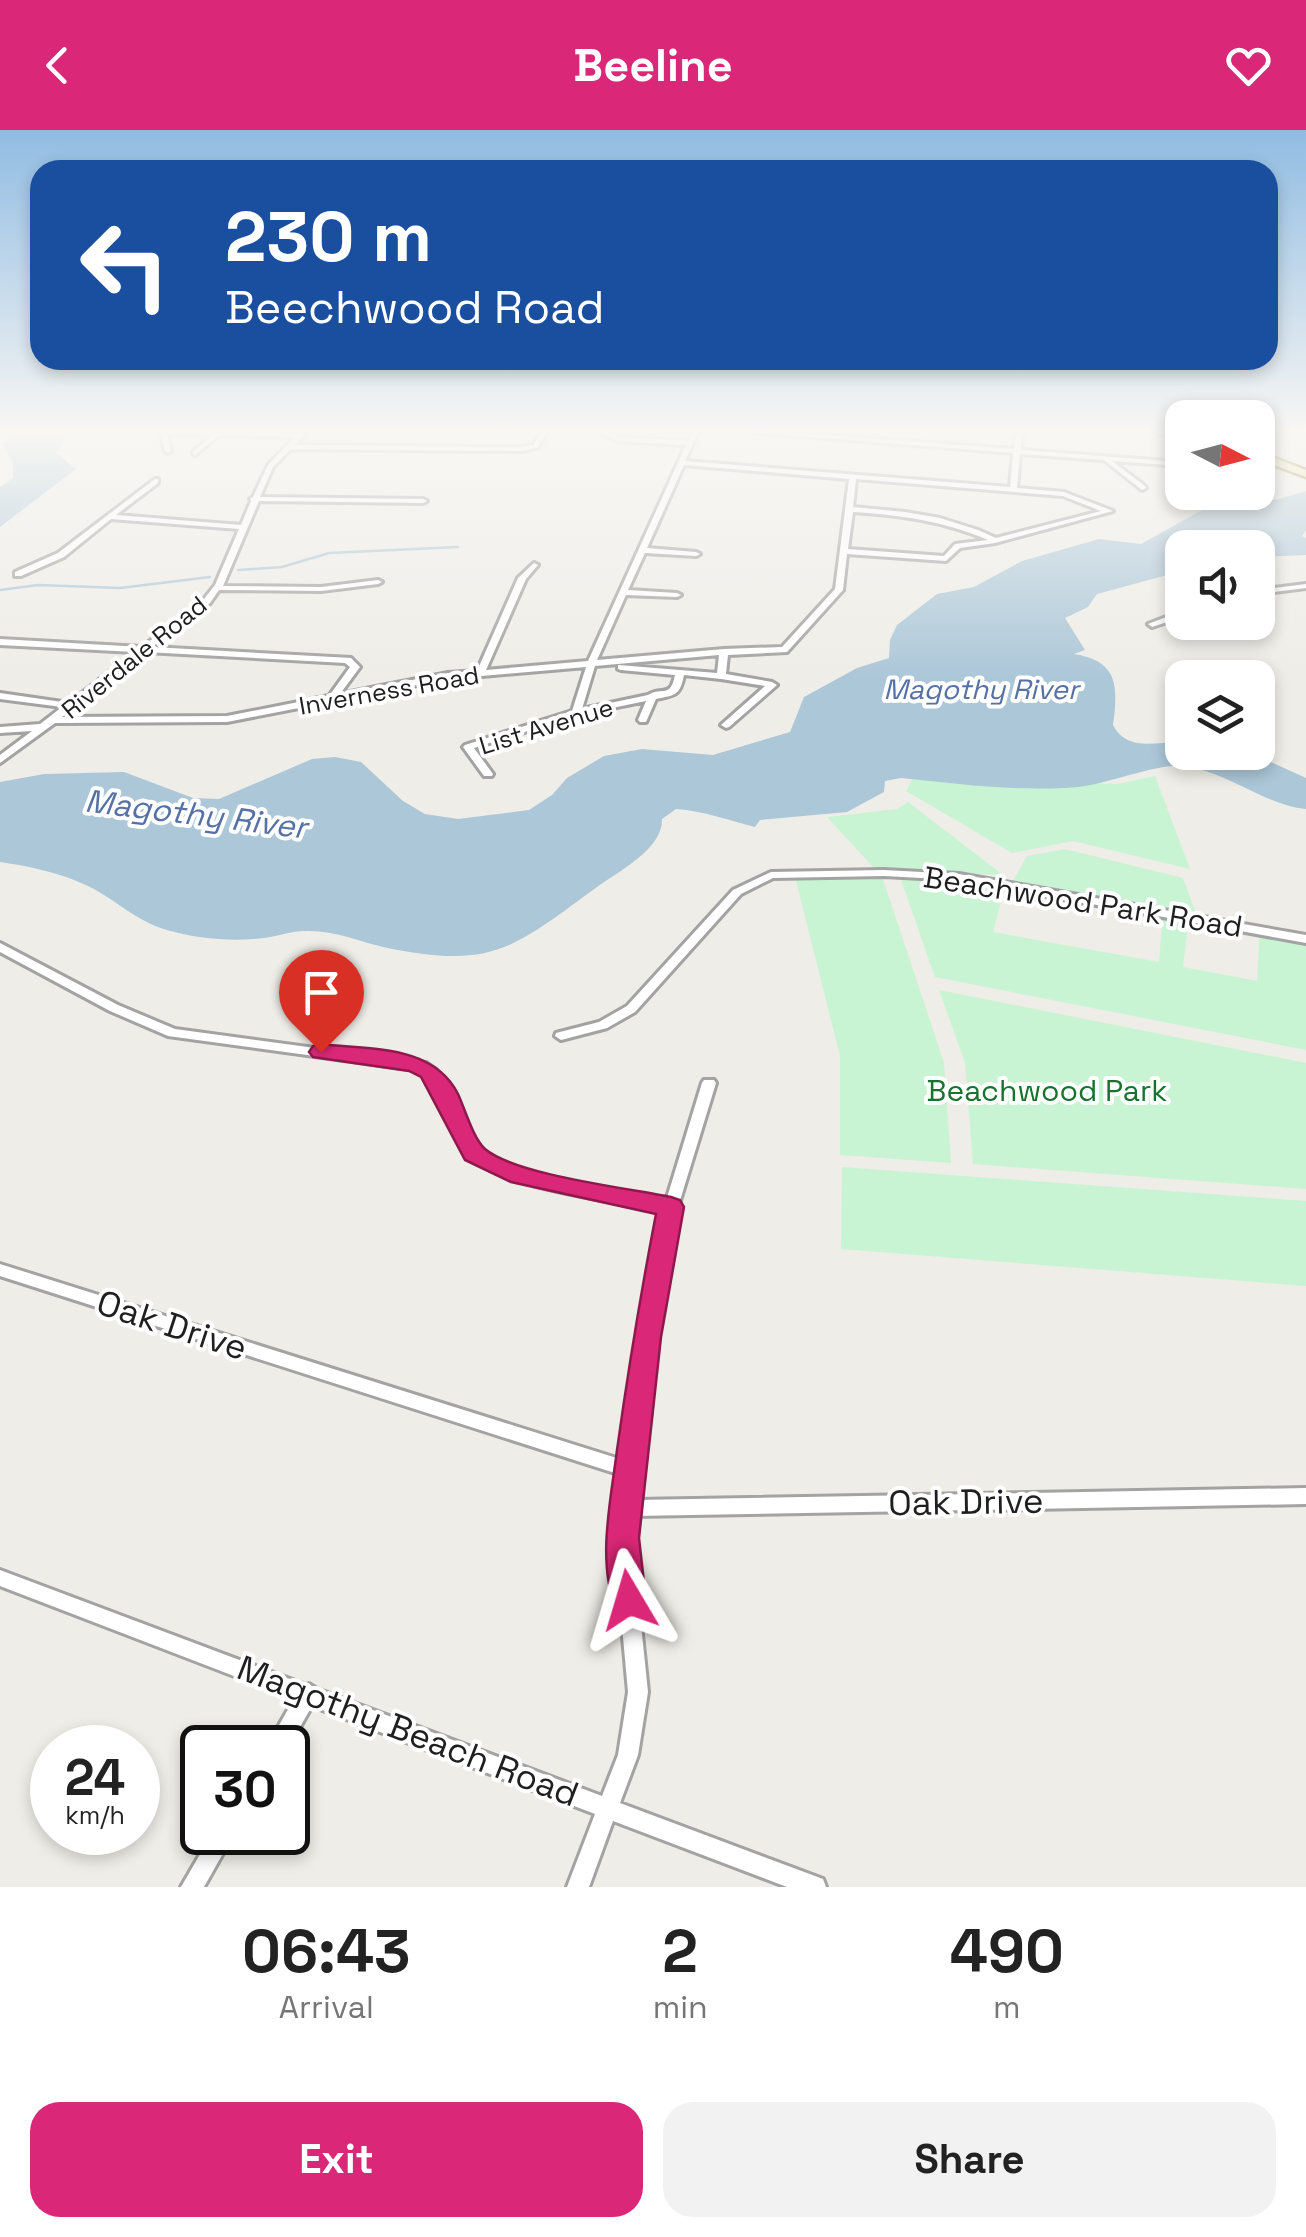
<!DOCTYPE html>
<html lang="en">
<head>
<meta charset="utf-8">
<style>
	:root { --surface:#fff; --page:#f2f2f2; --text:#222; --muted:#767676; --accent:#db2777 }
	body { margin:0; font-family:"Space Grotesk",sans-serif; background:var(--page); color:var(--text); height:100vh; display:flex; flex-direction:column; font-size:38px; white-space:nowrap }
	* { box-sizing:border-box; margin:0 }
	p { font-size:32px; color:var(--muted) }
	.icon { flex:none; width:55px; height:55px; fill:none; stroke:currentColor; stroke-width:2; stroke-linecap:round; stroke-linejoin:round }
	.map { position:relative; height:1757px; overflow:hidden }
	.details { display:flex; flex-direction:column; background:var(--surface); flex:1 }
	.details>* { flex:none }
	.hud { position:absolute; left:30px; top:30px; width:1248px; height:210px; border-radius:30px; box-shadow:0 5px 15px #0003; background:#1a4fa0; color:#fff; overflow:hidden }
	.needle { width:65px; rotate:96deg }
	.fabs { position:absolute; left:1165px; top:270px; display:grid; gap:20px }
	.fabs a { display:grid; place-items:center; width:110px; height:110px; border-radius:20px; background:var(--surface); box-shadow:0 5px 15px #0003; font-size:50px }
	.speed { position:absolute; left:30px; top:1595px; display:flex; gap:20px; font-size:50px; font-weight:700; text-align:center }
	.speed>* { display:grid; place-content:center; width:130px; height:130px; border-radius:50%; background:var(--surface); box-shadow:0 5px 15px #0003; line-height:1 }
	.speed small { font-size:25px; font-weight:400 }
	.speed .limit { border:5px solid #111; border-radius:15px; background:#fff; color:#111 }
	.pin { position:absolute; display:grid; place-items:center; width:85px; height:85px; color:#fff; margin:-102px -42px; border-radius:50% 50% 50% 0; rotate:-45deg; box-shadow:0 0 10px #0007 }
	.pin .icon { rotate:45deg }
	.me { position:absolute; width:110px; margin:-55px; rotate:353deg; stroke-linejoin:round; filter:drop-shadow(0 0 8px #0008) }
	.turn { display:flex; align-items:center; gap:35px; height:210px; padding:0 30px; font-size:45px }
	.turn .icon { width:130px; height:130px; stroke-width:2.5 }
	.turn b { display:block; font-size:70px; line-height:85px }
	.eta { display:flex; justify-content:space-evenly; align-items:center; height:170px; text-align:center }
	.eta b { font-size:60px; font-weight:800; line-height:70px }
	.primary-button { display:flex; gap:20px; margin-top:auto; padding:20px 30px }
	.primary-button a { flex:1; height:115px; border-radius:30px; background:var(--accent); color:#fff; font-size:40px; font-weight:800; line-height:115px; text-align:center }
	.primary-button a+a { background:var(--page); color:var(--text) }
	header { display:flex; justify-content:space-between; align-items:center; height:130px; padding:0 30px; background:var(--accent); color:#fff; font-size:45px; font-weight:800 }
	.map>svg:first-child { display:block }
	.park { fill:#c8f4d3 }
	.water { fill:#acc7d8 }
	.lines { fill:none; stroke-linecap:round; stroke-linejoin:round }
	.stream { stroke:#acc7d8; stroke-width:2.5 }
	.minor-casing { stroke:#a3a3a3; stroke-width:6 }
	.primary-casing { stroke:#8b7510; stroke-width:5 }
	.minor { fill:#fff; fill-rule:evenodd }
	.primary { fill:#f2dea8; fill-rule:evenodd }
	.route { fill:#db2777; stroke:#8e194d; stroke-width:2.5 }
	.labels { text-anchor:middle; stroke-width:8; stroke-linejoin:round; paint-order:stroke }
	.far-street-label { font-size:25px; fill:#1f1f1f; stroke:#fff }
	.far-water-label { font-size:28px; font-style:italic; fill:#5571a5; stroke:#fff }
	.street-label { font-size:30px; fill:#1f1f1f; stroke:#fff }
	.park-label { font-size:30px; fill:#17732d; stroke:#fff }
	.water-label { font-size:32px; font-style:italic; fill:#5571a5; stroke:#fff }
	.near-street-label { font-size:35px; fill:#1f1f1f; stroke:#fff }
</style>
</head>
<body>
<header><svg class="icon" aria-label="back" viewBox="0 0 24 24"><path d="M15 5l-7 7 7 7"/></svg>Beeline<svg class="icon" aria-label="heart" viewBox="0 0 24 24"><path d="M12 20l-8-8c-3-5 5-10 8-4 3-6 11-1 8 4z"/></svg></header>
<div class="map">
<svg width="1306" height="1757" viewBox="0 0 1306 1757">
	<rect width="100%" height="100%" fill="#efede7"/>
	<g class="park">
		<path d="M1155 646 1190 739 1073 711 1012 723 906 661 913 648 1117 654Z"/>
		<path d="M908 672 1003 745 875 739 827 687 897 679Z"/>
		<path d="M1065 719 1183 748 1197 786H1189L1183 837 1257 851 1260 798 1306 806V920L935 847 899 744 1006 752 993 802 1159 832 1163 780 1012 753 1027 726Z"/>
		<path d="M793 739 881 743 944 933 951 1033 840 1025V926Z"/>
		<path d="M939 860 1306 933V1059L973 1034 965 933Z"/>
		<path d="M842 1037 1306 1071V1156L841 1119Z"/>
	</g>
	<g class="water">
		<path d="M14 302 63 303 64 312 56 323 76 339 0 397V357L13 348V332L2 314Z"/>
		<path d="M1306 361V400L1302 406 1306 408V425L1258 427V418H1182V441L1097 464 1088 477 1065 488 1085 520 1074 524C1119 531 1118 557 1113 595 1128 623 1157 611 1182 612V622L1251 623 1306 648V679C1262 674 1227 641 1183 636 1158 633 1108 654 1078 657 1019 662 959 654 901 648L885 651 884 662 847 682 760 690 755 697C727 690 705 681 676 679L662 689C663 719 619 741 597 757 512 819 492 840 383 817 357 811 337 801 309 801 294 800 279 806 264 808 232 812 199 809 167 800 137 792 115 769 88 756 61 743 29 736 0 732V652L44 644 124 642 193 668 219 669 312 629 335 627 361 632 403 671 425 684 458 689 529 680 552 665 567 648 604 626 642 619 713 625 790 602 804 567 857 538 889 528 890 510 897 495 937 464 974 457 1022 431 1099 409 1141 414 1227 366 1275 370Z"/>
	</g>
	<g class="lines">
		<g class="stream">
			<path d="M238 440 282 437 329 423 458 417"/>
			<path d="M0 460 38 455 120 458 210 447"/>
		</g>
		<defs>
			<g id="minor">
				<path d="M160 302H307L295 315 522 317 533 315 542 302H548L537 318 522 321 291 319 273 337 260 367 423 369 427 371 423 373 259 371 223 456 321 457 378 450 382 452 378 454 321 461 219 460 210 473 152 517 351 528 360 537 340 564 448 543 477 541 518 448 534 433 538 435 526 449 486 540 588 531 686 315 617 311 600 302H609L618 307 688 311 692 302H698L685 331 1010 357 1013 323 749 302H782L1014 319 1016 302H1022L1021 320 1167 331 1180 311 1182 310V317L1174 331 1182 332V336L1112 331 1145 356 1146 358 1142 360 1104 330 1020 324 1017 358 1064 362 1113 381 995 413 960 418 946 431 847 424 843 460 787 522 728 525 726 544 772 552 777 555 729 597 726 598 721 595 765 556 721 549 684 545C680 566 675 565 656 569L646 592H640L638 590 646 571 578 585 474 618 493 644 492 646H484L463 617 465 615 572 581 586 537 448 549 227 592 55 593 0 633V625L32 601 0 603V597L40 594 62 577 0 569V563L69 573 135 522 0 515V509L142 517 204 469 215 455 239 399 111 389 64 427 21 446H15V442L58 423 155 349H158V353L116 385 241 395 251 371 250 369 253 367 268 335 295 307 219 305 195 325 193 324V322L212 305 167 304 171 321 168 323 165 321ZM684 335 849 349 835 459 782 517 724 519 597 530 626 465 677 467 681 465 677 463 628 460 645 423 696 426 700 424 696 422 647 418ZM856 349 1063 366 1101 381 996 408 978 400 940 388 905 382 853 377ZM853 382C900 385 944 391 988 410L955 414 944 426 848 419ZM146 522 345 533 350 537 329 566 227 586 62 587ZM719 525 717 543 618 535V539L621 540 675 545C670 569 663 556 648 565L582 579 595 536Z"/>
				<path d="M1306 454V458L1258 464V460Z"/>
				<path d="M1182 481V487L1152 497 1148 494Z"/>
				<path d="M884 740 959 744 1306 805V813L959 750 884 746 773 748 741 764 635 882 607 898 561 910 555 906 556 903 599 892 627 876 733 760 771 742Z"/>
				<path d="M0 813 118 875 175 899 426 933 436 940 445 953 472 1009C498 1049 619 1062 666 1071L702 953 704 950H714L716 953 678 1077 654 1207 636 1370 1306 1358V1374L634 1386 632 1408 648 1562 638 1625 620 1673 815 1746 823 1749 826 1757H787L613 1691 589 1757H567L595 1684 312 1576 288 1618H266L294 1569 0 1456V1440L306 1555 309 1554 317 1559 602 1666 618 1625 628 1562 614 1408 621 1345 0 1146V1134L623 1330 638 1207 663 1081C618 1072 499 1057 469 1026 444 1001 447 962 417 940L168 906 110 881 0 822Z"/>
				<path d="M213 1702H235L204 1757H181Z"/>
			</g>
			<g id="primary">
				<path d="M1157 302 1182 303V309L1158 304Z"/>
				<path d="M1258 322 1306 340V347L1258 329Z"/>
			</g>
		</defs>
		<use href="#minor" class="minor-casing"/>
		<use href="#primary" class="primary-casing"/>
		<use href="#minor" class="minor"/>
		<use href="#primary" class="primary"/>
	</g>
	<linearGradient id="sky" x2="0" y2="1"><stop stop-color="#90bce2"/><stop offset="0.55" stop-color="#f8f7f4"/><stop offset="1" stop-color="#f8f7f4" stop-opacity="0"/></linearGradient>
	<rect width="1306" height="548" fill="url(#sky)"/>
	<path class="route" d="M321 914C370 920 433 914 458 964 465 979 473 1008 485 1019 516 1045 627 1058 671 1067L680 1070 684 1077 661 1207 639 1408 646 1470 641 1481 629 1486 617 1481C596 1433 611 1370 617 1320 628 1241 641 1162 656 1084L511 1052 465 1030 421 947 409 941 313 927 309 922 313 916Z"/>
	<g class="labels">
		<g class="far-street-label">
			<text transform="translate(134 527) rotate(-39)" y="9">Riverdale Road</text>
			<text transform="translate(389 560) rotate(-10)" y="9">Inverness Road</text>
			<text transform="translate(546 596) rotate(-17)" y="9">List Avenue</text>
		</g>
		<g class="far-water-label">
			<text x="981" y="569">Magothy River</text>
		</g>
		<g class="street-label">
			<text transform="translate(1083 772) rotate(9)" y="10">Beachwood Park Road</text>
		</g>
		<g class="park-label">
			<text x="1047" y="971">Beachwood Park</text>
		</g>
		<g class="water-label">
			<text transform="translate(196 684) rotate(7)" y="11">Magothy River</text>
		</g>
		<g class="near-street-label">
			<text transform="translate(172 1195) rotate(18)" y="12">Oak Drive</text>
			<text transform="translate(966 1372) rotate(-1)" y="12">Oak Drive</text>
			<text transform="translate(408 1601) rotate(21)" y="12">Magothy Beach Road</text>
		</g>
	</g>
</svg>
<div class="fabs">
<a><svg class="needle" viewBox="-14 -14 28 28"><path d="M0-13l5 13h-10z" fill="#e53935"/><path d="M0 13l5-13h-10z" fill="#767676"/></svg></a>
<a><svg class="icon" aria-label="sound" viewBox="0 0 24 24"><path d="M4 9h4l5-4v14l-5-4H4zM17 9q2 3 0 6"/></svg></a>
<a><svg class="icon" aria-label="layers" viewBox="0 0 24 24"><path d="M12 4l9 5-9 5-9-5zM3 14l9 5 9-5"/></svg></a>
</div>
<div class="speed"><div>24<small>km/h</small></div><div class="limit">30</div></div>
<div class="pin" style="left:321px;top:922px;background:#d93025"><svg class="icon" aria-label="arrive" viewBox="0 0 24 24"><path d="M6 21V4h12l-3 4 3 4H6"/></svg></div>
<svg class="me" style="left:629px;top:1470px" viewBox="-20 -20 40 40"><path d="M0-17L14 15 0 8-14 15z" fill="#db2777" stroke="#fff" stroke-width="4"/></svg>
<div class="hud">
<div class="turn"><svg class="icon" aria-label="left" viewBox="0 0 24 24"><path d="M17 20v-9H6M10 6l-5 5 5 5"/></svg><div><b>230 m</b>Beechwood Road</div></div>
</div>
</div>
<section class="details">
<div class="eta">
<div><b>06:43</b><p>Arrival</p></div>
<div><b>2</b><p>min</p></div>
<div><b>490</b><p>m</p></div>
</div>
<div class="primary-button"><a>Exit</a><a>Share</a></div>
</section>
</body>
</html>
